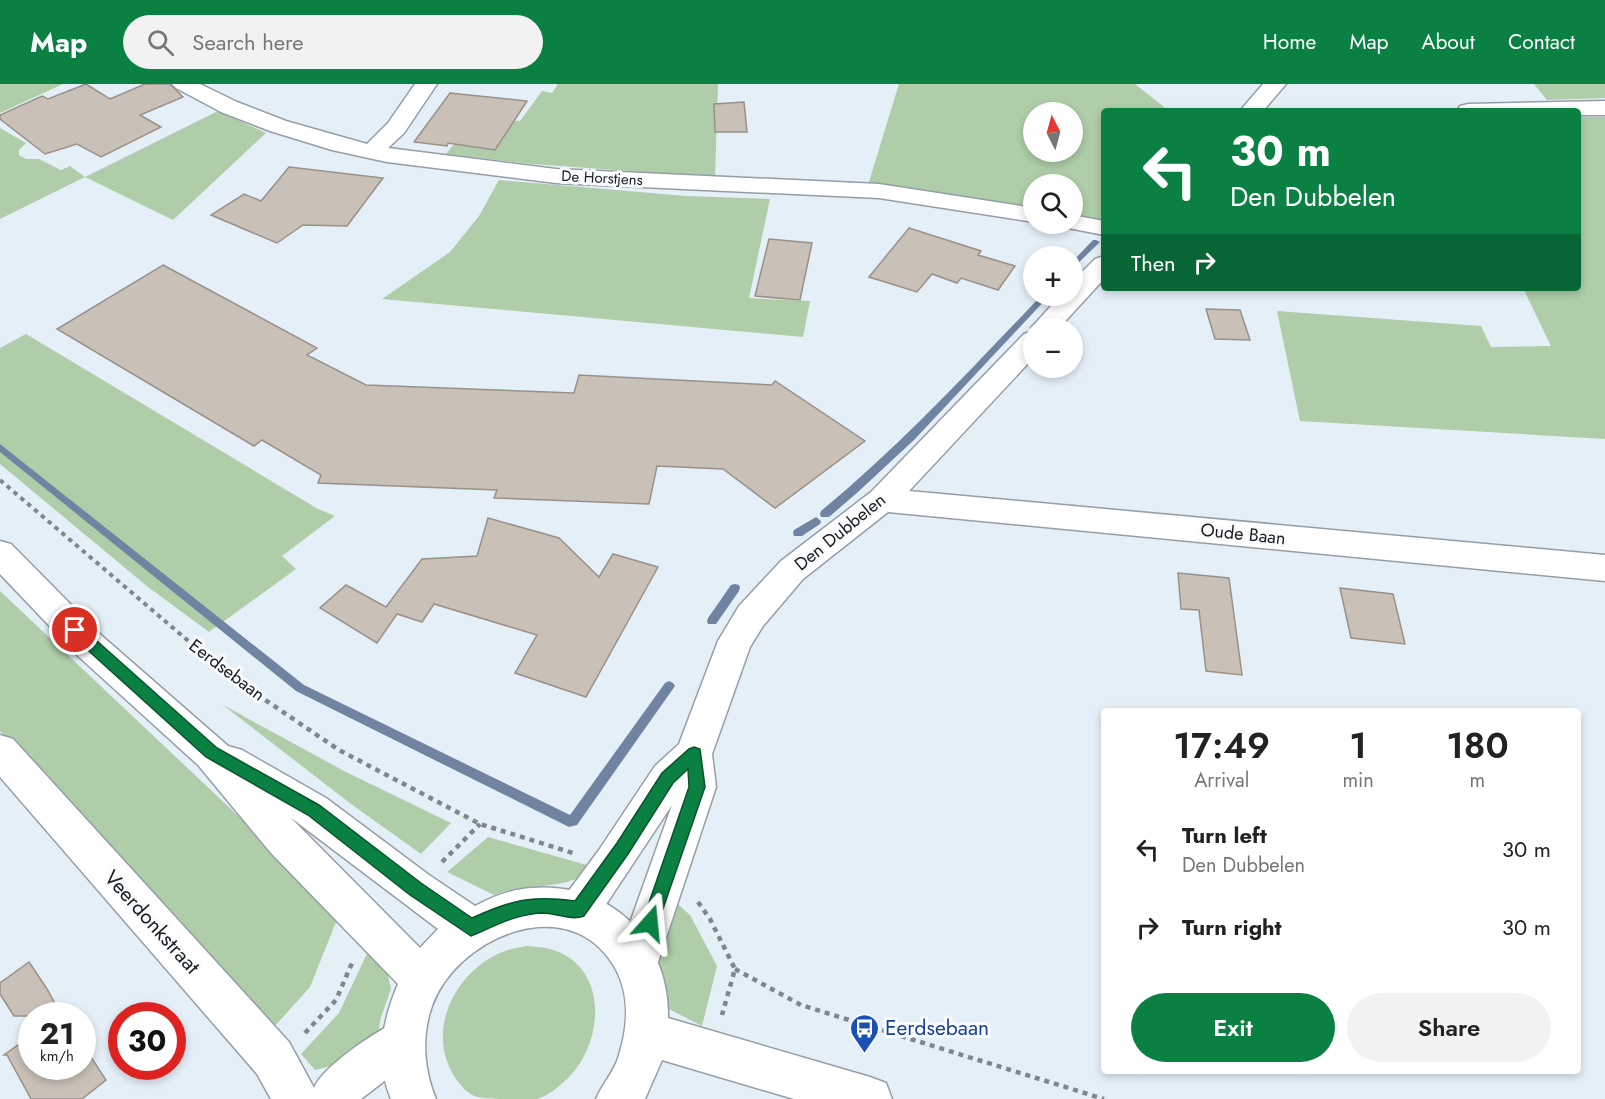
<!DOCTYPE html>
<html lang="en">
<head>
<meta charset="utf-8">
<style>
	:root { --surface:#fff; --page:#f2f2f2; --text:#222; --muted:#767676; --accent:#0b8043 }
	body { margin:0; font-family:Jost,sans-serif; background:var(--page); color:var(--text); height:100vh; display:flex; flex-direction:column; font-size:22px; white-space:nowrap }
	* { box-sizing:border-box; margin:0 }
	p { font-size:20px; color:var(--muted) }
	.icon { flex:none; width:33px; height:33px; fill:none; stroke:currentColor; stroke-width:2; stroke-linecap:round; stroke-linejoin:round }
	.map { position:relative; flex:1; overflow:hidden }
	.details { position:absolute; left:1101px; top:624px; width:480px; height:366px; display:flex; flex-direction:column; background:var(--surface); border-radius:6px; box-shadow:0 3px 9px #0003 }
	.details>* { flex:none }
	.hud { position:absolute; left:1101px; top:24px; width:480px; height:183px; border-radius:6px; box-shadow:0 3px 9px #0003; background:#0b8043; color:#fff; overflow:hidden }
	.needle { width:39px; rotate:354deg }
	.tools { position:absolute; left:1023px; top:18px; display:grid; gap:12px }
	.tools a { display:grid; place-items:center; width:60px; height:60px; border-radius:50%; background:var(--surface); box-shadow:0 3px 9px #0003; font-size:30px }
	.speed { position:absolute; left:18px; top:918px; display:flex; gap:12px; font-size:30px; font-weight:700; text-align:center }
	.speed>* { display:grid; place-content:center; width:78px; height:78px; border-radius:50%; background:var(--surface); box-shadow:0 3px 9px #0003; line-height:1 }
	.speed small { font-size:15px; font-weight:400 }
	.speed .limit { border:9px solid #d22; background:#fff; color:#111 }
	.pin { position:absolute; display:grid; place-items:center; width:51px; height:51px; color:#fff; margin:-26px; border:3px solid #fff; border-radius:50%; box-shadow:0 2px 6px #0007 }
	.me { position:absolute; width:66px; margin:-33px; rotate:18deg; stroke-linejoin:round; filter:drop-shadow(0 0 4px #0008) }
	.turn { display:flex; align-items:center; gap:21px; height:126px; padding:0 30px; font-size:27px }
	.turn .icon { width:78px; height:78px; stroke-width:2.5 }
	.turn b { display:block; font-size:42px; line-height:51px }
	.then { display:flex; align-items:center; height:57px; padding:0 30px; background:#0003; gap:12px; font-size:22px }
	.eta { display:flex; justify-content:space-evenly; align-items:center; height:102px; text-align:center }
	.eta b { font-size:36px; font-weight:600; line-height:42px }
	.primary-button { display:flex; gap:12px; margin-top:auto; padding:12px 30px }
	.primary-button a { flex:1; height:69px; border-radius:36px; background:var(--accent); color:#fff; font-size:24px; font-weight:600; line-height:69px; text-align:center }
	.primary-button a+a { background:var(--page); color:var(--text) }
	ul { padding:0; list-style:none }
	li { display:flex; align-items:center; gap:18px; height:78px; padding:0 30px }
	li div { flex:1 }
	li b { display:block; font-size:22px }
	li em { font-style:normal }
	header { display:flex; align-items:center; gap:36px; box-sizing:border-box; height:84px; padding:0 30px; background:var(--accent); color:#fff }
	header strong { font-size:28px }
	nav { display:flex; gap:33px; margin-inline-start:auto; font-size:21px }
	.search { width:420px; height:54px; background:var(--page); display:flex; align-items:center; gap:15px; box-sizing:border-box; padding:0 21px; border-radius:33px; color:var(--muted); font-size:22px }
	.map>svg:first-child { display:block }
	.green { fill:#aecda8; fill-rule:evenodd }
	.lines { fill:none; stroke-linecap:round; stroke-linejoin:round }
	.stream { fill:#7084a1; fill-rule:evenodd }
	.building { fill:#c9c1b8; stroke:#999189; stroke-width:1.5 }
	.minor-casing { stroke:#959ea6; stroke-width:3 }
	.major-casing { stroke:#959ea6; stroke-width:3 }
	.path-far1 { stroke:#7f868c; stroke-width:4; stroke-dasharray:4.5 4.5; stroke-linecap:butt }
	.path { stroke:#7f868c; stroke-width:4.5; stroke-dasharray:5 5; stroke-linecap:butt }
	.minor { fill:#fff; fill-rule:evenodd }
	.major { fill:#fff; fill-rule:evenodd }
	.route { fill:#0b8043; stroke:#07532c; stroke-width:1.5 }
	.labels { text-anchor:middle; stroke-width:6; stroke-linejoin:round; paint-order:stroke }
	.far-street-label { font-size:15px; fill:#1a1e21; stroke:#f9fbfd }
	.street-label { font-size:18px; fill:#1a1e21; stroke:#f9fbfd }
	.near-street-label { font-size:21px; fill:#1a1e21; stroke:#f9fbfd }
	.near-transit-label { font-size:21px; fill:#164399; stroke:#f9fbfd; text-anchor:start }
</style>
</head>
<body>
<header>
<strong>Map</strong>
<div class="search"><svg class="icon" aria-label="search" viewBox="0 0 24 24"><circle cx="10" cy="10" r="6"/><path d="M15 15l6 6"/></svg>Search here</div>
<nav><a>Home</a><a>Map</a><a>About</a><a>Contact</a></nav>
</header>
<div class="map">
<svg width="1605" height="1015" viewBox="0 0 1605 1015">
	<rect width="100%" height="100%" fill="#e5eff8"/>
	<g class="green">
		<path d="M0 0H63L0 29Z"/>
		<path d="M558 0H718L715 93 532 80 446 70 463 49 507 36 520 37 542 7 552 9Z"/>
		<path d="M899 0H1135L1169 27H1104V139L1073 133 1072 100H1034L1033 126 868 101ZM1034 28H1072V68H1034Z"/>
		<path d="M1534 0H1605V14L1547 16Z"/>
		<path d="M218 27 266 49 173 136 85 93 0 135V44L26 59 19 66V71L26 75H39L61 86 70 82 85 93Z"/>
		<path d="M1578 33H1605V355L1300 337 1277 227 1481 242 1491 263 1551 262 1523 204H1578Z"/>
		<path d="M499 96 686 112 770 115 749 214 810 217 803 253 382 215 450 168 479 132Z"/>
		<path d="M26 250 318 425 335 432 282 472 296 485 209 548 148 503 0 380V264Z"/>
		<path d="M0 507 340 828 310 903 275 942 0 647Z"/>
		<path d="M223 621 346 688 451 739 421 770 351 720Z"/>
		<path d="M488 753 594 783C568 809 526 797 494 811L447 788Z"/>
		<path d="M673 816 690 831 717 882 702 942 669 925 665 897 659 878Z"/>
		<path d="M373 857 387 887 391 905 381 933 376 959 349 978 315 986 301 970 339 929Z"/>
		<path d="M527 862C535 863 543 863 550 865 608 881 605 955 570 992 562 1000 549 1012 537 1015 529 1015 518 1015 509 1015 497 1015 484 1015 474 1012 460 1004 452 991 447 977 431 933 463 882 505 867 512 864 520 864 527 862Z"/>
	</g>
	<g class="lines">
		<g class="stream">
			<path d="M1093 156H1096L1100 158 1072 185V178Z"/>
			<path d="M1041 212H1049L915 355 858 408 829 433H821L820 430 821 427C901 361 970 286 1041 212Z"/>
			<path d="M0 360 304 601 570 731 665 599 669 597 673 599 675 602 577 741 569 743 296 607 0 368Z"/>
			<path d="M816 433 821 437 820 440 802 452H794L793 449 794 446Z"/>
			<path d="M735 500 739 501 740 504 739 507 716 540H708L707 537 708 534 731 501Z"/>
		</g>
	</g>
	<g class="building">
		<path d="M86 0 110 15 145 0H170L183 13 140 31 161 43 101 73 77 60 45 70 0 35V31L42 12 48 15Z"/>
		<path d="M450 9 527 17 495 66 448 59 447 62 414 58Z"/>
		<path d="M744 18 747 48H715L714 20Z"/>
		<path d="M289 83 383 94 347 142 303 141 277 159 211 131 244 110 261 117Z"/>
		<path d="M909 144 981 167 978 171 1015 182 998 206 961 194 957 199 932 190 917 208 869 193Z"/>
		<path d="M769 155 812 159 800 216 755 212Z"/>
		<path d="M163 181 317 264 307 271 366 301 574 309 579 291 772 301 775 297 865 357 775 424 723 385 657 382 649 420 494 414 497 406 318 399 321 391 262 356 254 362 57 245Z"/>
		<path d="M1206 225 1240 226 1250 256 1215 255Z"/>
		<path d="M488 434 559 454 599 493 613 470 658 483 586 613 515 589 537 551 434 520 422 538 397 530 377 559 320 524 346 501 386 523 422 475 477 472Z"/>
		<path d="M1178 489 1229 494 1242 591 1206 587 1199 526 1181 525Z"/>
		<path d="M1340 504 1393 510 1405 560 1351 554Z"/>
		<path d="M29 878 47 905 62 932H14L0 910V899Z"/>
		<path d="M32 951V982H82V966L88 975 91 973 106 996 82 1015H31L7 971H4Z"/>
	</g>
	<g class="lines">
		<defs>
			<g id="minor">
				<path d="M172 0H200L237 18 286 37 367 60 388 39 415 0H437L404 49 388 64 556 85 879 100 1034 124V138L879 114 556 99 387 78 332 66 270 47 221 28 176 4Z"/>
				<path d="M1263 0H1286L1263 27H1240Z"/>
				<path d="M1605 17V31H1578V27H1457L1460 22 1468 20Z"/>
				<path d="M1072 131 1104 137V151L1063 143 1061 140H1072Z"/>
				<path d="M1104 172V195L1059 244H1034V273L909 407 1605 471V497L888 428 803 495 763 542 750 563 712 670 716 703 658 878 652 893 637 899 622 893 616 878 672 721 593 840 579 846 565 840 559 826 565 812 599 766 655 682 679 660 718 557 739 522 781 477 871 408 1024 250 1033 247 1031 244 1060 212H1072V198L1095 175Z"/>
				<path d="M0 651 13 655 289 958 314 1004C323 982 379 945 402 935L417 942 424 957 417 972 361 1015H271L257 990 0 693Z"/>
			</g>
			<path id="major" d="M0 457 11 460 102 552 228 662 242 666 326 714 429 791 475 822C492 813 512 805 531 804 610 797 670 856 668 934L870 993 886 999 892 1015H794L662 976 645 1015H596C602 1000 615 987 619 971 629 939 630 904 610 876 562 808 456 855 432 922 421 953 424 986 436 1015H391C375 977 382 937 398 900L271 769 198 681 78 572 0 490ZM290 733 438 845 420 864Z"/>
		</defs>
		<use href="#minor" class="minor-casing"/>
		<use href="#major" class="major-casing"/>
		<path class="path-far1" d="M0 396 227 590"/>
		<g class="path">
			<path d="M224 588 339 666 480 740 573 769"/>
			<path d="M442 778 480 740"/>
			<path d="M698 818 710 835 735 885 722 931"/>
			<path d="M735 885 801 921 1104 1015"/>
			<path d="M305 949 336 916 352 879"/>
		</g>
		<use href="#minor" class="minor"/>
		<use href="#major" class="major"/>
	</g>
	<path class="route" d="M75 541 80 542 217 664 319 721 421 799 472 834C512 816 531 811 575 817L617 759 662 689 689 665 694 663 700 665 705 703 656 845 650 848 644 845 642 839 689 703 688 685 673 699 628 770 584 832C571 837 556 829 542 829 516 830 495 842 471 852L410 811 308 731 206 673 70 550 68 546 70 542Z"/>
	<defs>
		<symbol id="bus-pin" viewBox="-11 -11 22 30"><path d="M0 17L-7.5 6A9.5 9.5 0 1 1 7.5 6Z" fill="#1a4fb4" stroke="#f9fbfd"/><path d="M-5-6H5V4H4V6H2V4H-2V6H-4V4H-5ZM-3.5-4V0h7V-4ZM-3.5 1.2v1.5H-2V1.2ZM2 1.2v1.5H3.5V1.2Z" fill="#fff"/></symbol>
	</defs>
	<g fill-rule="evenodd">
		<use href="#bus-pin" x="848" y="928" width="33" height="45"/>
	</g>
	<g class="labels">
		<g class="far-street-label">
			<text transform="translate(602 94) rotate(3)" y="5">De Horstjens</text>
		</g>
		<g class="street-label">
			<text transform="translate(840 448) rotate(-39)" y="6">Den Dubbelen</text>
			<text transform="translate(1243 450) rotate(6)" y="6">Oude Baan</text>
			<text transform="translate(227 586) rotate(37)" y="6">Eerdsebaan</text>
		</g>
		<g class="near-street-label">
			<text transform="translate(152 838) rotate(48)" y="7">Veerdonkstraat</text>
		</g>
		<g class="near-transit-label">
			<text x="885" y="951">Eerdsebaan</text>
		</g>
	</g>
</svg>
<div class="tools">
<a><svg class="needle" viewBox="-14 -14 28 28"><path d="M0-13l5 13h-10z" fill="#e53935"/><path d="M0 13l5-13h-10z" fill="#767676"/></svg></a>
<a><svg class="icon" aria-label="search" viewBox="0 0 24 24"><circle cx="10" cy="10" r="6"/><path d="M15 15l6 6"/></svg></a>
<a>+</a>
<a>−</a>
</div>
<div class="speed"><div>21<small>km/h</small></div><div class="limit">30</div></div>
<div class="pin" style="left:75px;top:546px;background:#d93025"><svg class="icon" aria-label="arrive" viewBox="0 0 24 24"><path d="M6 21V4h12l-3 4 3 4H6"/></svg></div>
<svg class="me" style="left:650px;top:839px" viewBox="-20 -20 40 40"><path d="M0-17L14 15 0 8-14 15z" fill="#0b8043" stroke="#fff" stroke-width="4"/></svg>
<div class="hud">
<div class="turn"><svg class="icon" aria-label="left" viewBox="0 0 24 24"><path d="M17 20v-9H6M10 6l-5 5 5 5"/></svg><div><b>30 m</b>Den Dubbelen</div></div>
<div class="then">Then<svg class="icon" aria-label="right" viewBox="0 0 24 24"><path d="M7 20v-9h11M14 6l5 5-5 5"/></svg></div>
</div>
<section class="details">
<div class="eta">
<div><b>17:49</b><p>Arrival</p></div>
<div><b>1</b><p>min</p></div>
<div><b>180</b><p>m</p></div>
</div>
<ul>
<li><svg class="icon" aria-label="left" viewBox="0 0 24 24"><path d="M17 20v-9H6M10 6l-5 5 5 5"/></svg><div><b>Turn left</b><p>Den Dubbelen</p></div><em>30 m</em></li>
<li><svg class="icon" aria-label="right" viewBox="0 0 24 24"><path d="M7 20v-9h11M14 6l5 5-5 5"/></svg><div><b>Turn right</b></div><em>30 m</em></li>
</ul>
<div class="primary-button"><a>Exit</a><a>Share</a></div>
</section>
</div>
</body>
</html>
